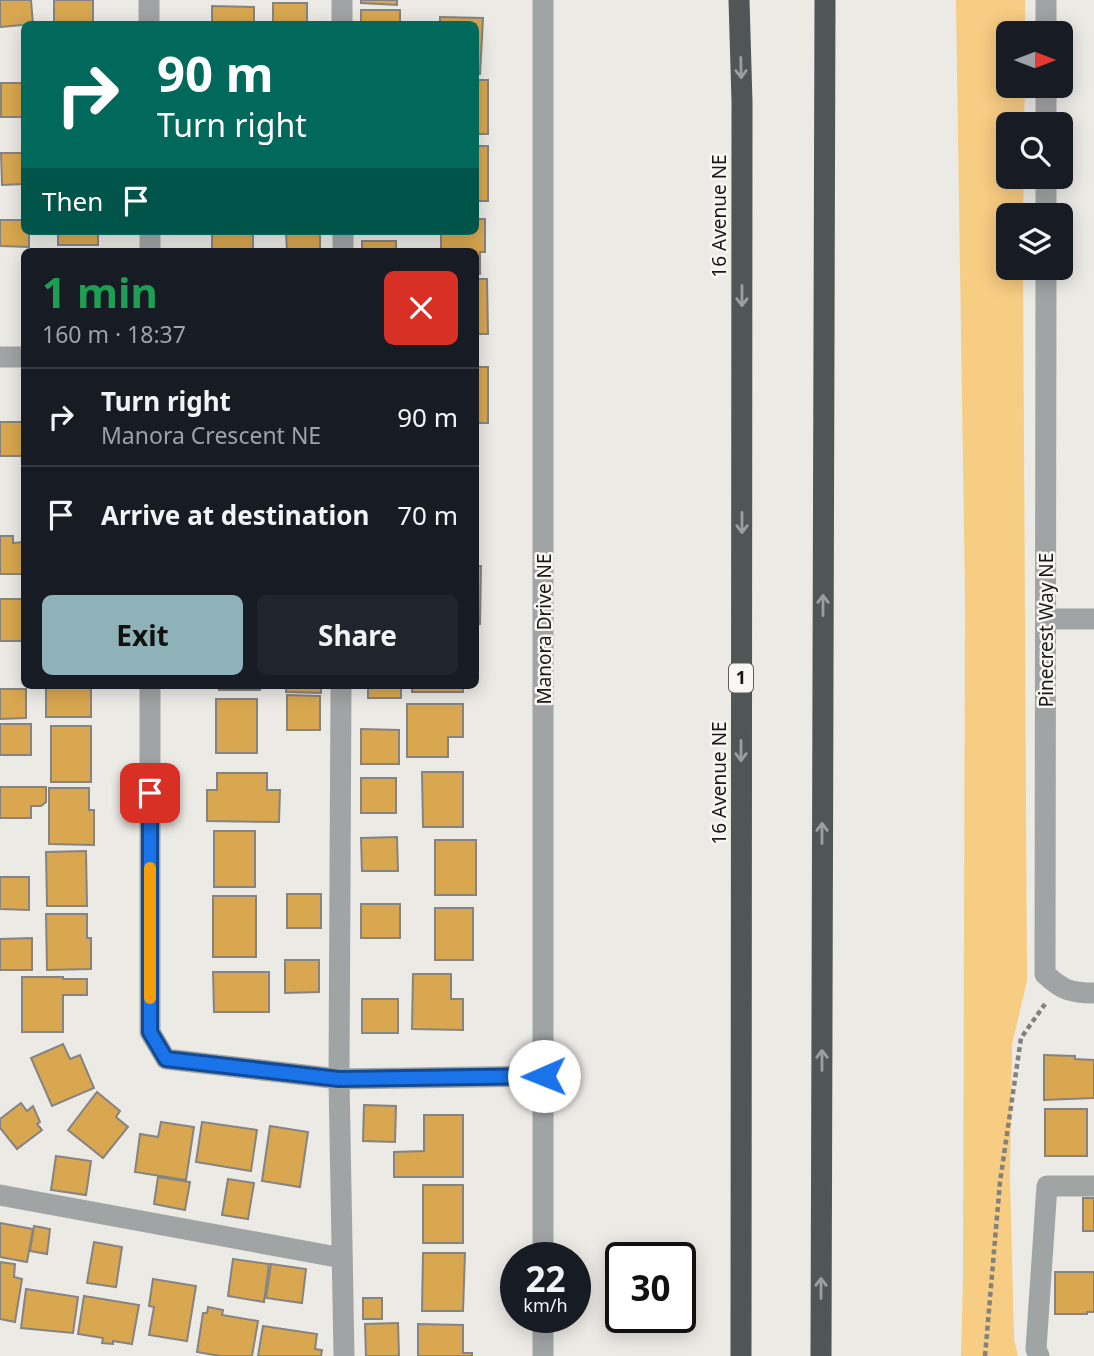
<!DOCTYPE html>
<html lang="en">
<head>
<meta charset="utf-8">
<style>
	:root { --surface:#171b24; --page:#20242c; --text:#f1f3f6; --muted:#9ea1a6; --line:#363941; --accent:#8eb2b7 }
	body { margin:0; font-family:"Noto Sans",sans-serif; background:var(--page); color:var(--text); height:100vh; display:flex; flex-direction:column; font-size:26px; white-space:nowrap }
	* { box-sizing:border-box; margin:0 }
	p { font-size:23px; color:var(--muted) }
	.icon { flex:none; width:38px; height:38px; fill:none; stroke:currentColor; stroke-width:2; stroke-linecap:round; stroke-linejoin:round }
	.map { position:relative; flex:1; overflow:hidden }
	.side { position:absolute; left:21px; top:248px; width:458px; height:441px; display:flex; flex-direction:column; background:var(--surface); border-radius:10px; box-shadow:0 4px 18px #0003 }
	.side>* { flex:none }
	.hud { position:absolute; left:21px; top:21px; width:458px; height:214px; border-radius:10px; box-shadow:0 4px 18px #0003; background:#00695c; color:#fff; overflow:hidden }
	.needle { width:46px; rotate:90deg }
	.controls { position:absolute; left:996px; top:21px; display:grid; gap:14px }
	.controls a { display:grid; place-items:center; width:77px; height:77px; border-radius:10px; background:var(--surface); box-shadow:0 4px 18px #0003; font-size:35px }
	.speed { position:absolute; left:500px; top:1242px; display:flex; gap:14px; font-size:35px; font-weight:700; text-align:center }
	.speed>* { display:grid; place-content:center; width:91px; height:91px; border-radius:50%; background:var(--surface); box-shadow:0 4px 18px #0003; line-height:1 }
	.speed small { font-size:18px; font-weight:400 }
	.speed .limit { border:4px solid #111; border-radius:10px; background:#fff; color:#111 }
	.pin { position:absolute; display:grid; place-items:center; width:60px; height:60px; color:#fff; margin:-30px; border-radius:14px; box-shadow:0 4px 10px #0006 }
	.me { position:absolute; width:77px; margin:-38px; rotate:269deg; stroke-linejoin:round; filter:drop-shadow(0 0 5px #0008) }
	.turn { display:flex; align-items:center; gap:24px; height:147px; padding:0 21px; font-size:32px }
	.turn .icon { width:91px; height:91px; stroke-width:2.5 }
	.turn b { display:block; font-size:49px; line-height:60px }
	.then { display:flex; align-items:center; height:66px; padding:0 21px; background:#0003; gap:14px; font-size:26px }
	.round { display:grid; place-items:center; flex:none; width:74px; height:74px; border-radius:10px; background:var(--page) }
	.head { display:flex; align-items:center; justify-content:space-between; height:119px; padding:0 21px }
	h1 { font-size:42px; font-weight:700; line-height:52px; color:#1e9e55 }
	.button { display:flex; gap:14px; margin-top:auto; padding:14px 21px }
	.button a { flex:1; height:80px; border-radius:10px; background:var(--accent); color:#111; font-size:28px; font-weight:700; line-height:80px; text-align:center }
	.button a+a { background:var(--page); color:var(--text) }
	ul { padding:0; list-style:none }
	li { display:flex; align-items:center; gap:21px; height:98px; padding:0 21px; border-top:2px solid var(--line) }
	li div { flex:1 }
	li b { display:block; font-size:26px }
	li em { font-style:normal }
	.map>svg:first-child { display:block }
	.green { fill:#f7cc83 }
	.building { fill:#d8a750; stroke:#868380; stroke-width:2 }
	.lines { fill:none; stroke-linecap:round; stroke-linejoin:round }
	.path { stroke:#82817e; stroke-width:4.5; stroke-dasharray:5 3.5; stroke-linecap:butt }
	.minor { stroke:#a1a4a4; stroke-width:21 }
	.highway { stroke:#505556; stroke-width:21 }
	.oneway { stroke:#9c9e9d }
	.route-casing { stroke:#114b97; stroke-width:18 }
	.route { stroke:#1a73e8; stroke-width:12 }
	.slow { stroke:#f59e0b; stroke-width:12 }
	.labels { text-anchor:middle; stroke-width:5; stroke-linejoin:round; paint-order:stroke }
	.shield { fill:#f9f7f3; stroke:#5c5b58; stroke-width:2 }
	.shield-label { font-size:18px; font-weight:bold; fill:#181816 }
	.street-label { font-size:19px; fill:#181816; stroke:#f9f7f3 }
</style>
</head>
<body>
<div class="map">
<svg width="1094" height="1356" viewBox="0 0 1094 1356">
	<rect width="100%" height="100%" fill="#eceae5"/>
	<path class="green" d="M956 0H1025V33H1008V86H1025L1024 124H1008V177H1024L1023 215H1008V268H1023L1027 981 1012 1045 1010 1177 1014 1339 1018 1356H961L963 1279 965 597Z"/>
	<g class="building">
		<path d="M0 0H31L33 24 0 27Z"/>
		<rect x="54" y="0" width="39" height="24"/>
		<path d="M361 0H397V5L361 3Z"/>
		<rect x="273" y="3" width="34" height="21"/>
		<path d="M212 6 254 7V24H212Z"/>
		<rect x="361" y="10" width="39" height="14"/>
		<path d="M440 17 483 18 480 74H476V24H440Z"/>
		<rect x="476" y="80" width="12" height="54"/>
		<rect x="1" y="83" width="23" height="34"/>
		<rect x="476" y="146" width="12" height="55"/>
		<path d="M1 153H24V184L2 185Z"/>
		<path d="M476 219H485V252H480V274H476V252H427L441 251V231H476Z"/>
		<path d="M0 220H24V231H29V247L0 246Z"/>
		<rect x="58" y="231" width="40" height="14"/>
		<rect x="212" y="231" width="41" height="21"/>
		<path d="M286 231H320V252H287Z"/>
		<rect x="362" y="241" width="34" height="11"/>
		<path d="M476 279H487L488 334H476Z"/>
		<rect x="476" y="367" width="12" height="56"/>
		<rect x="0" y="422" width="24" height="34"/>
		<path d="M0 536H13V543L24 542V574H0Z"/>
		<path d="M476 566H481L480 624H476Z"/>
		<rect x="0" y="599" width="24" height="42"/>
		<path d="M46 686 91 687V717H46Z"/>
		<rect x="219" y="686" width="41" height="4"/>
		<path d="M286 686H321V693L286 692Z"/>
		<rect x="368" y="686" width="33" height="12"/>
		<rect x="412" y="686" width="51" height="6"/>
		<path d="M0 689H26V718L0 719Z"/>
		<path d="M287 695 320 696V730H287Z"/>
		<rect x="216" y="699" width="41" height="54"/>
		<path d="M407 704H463V737H448V757H407Z"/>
		<rect x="0" y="724" width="31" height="31"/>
		<rect x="51" y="726" width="40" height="56"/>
		<path d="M361 729 399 730V764H361Z"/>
		<path d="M422 772H463V827H423Z"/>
		<path d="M217 773H267V790H280L279 822 207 821V790H217Z"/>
		<rect x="361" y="778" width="35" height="35"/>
		<path d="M0 787H46V802L41 806H31V818H0Z"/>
		<path d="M49 788H89V810H94V845L49 844Z"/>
		<rect x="214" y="831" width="41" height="56"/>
		<path d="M397 837 398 871H362L361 838Z"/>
		<rect x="435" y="840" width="41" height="55"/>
		<path d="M86 851 87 906H47L46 852Z"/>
		<path d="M0 877H29V910L0 909Z"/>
		<rect x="287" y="894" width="34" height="34"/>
		<rect x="213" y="896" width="43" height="61"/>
		<rect x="361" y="904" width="39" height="34"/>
		<rect x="435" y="908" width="38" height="52"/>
		<path d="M46 914H87V938H91V969L47 970Z"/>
		<path d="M32 938V970H0V939Z"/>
		<path d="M285 960H319V992L285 993Z"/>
		<path d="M213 972H269V1012H214Z"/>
		<path d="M413 974H451V999H463V1030L412 1029Z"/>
		<path d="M22 977H63V979H87V995H63V1032H22Z"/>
		<rect x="362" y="999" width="36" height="34"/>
		<path d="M63 1044 70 1059 80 1055 94 1088 52 1106 31 1058Z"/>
		<path d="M1044 1055 1075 1056V1059L1094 1060V1098L1044 1100Z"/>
		<path d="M97 1092 120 1111 116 1117 128 1127 103 1158 68 1130Z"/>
		<path d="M21 1103 27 1111 33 1106 40 1122 37 1124 42 1130 17 1149 0 1128V1119Z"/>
		<path d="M364 1105 396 1106 395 1142 363 1141Z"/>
		<rect x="1045" y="1109" width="42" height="47"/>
		<path d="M424 1115H463V1177H394V1152L424 1151Z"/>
		<path d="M161 1122 194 1127 186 1180 135 1172 140 1134 158 1137Z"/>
		<path d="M202 1122 257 1130 251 1171 196 1162Z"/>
		<path d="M270 1126 308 1132 300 1187 262 1181Z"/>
		<path d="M56 1156 91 1161 86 1195 51 1190Z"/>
		<path d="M158 1177 190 1182 185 1210 154 1204Z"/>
		<path d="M228 1179 254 1183 248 1219 222 1215Z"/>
		<rect x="423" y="1185" width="40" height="58"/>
		<rect x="1083" y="1198" width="11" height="33"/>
		<path d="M0 1223 33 1229 27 1262 0 1257Z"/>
		<path d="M34 1226 50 1229 47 1254 30 1251Z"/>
		<path d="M94 1242 122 1247 116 1287 87 1283Z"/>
		<path d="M423 1253H465L463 1311H422Z"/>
		<path d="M233 1259 269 1264 264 1302 228 1296Z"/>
		<path d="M0 1262 15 1264 14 1277 22 1279 15 1322 0 1319Z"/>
		<path d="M271 1264 306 1269 302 1303 266 1298Z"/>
		<path d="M1055 1272H1094V1312H1087V1314H1055Z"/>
		<path d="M153 1279 196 1286 187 1341 149 1335 154 1307 149 1306Z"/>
		<path d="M26 1289 78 1297 73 1333 21 1328Z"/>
		<path d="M84 1296 139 1305 132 1344 113 1341V1344L102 1343 103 1338 78 1334Z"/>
		<rect x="363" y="1298" width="19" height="21"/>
		<path d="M208 1307 223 1310 222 1315 258 1321 252 1356H220L197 1352 203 1313H207Z"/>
		<path d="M398 1323 399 1356H366L365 1324Z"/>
		<path d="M418 1324 463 1325V1353H472V1356H418Z"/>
		<path d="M263 1326 317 1334 315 1349 322 1350 321 1356H258Z"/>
	</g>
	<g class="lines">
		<path class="path" d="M985 1356 1000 1182 1021 1038 1045 1004"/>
		<g class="minor">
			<path d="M149 0V24"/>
			<path d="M342 0V24"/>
			<path d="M1046 0V33"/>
			<path d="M1046 86V124"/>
			<path d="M1046 177V215"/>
			<path d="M150 231V252"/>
			<path d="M343 231V252"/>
			<path d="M1046 268 1045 974C1062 990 1071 993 1094 993"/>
			<path d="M0 357H24"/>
			<path d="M1046 619H1094"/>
			<path d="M150 686V1032L166 1059 339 1079 544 1076"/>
			<path d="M341 686 339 1079 344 1356"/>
			<path d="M0 1195 342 1258"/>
			<path d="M543 1258V0"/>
			<path d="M543 1356V1318"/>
			<path d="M1039 1356 1036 1349 1047 1186H1094"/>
		</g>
		<g class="highway">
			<path d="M739 0 742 102 741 1356"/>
			<path d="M821 1356 825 0"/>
		</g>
	</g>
	<defs><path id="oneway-shaft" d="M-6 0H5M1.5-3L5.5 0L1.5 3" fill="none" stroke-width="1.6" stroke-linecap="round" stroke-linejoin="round" transform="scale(1.75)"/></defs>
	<g class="oneway">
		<use href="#oneway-shaft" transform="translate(741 68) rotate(89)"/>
		<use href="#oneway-shaft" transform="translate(742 296) rotate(90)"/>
		<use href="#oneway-shaft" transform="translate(742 523) rotate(90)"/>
		<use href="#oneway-shaft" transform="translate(823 605) rotate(-90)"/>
		<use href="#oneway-shaft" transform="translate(741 751) rotate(90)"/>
		<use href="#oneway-shaft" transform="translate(822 833) rotate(-90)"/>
		<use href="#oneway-shaft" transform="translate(822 1060) rotate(-90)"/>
		<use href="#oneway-shaft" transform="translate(821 1288) rotate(-90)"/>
	</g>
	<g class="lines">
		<defs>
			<path id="route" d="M150 793V1032L166 1059 339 1079 544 1076"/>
		</defs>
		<use href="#route" class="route-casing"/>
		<use href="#route" class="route"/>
		<path class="slow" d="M150 868V998"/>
	</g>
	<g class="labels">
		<rect class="shield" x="729" y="663.5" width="24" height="29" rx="5"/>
		<g class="shield-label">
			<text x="741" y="684">1</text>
		</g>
		<g class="street-label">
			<text transform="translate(719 216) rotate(-90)" y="7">16 Avenue NE</text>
			<text transform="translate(544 629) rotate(-90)" y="7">Manora Drive NE</text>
			<text transform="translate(1046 630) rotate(-90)" y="7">Pinecrest Way NE</text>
			<text transform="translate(719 783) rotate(-90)" y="7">16 Avenue NE</text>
		</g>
	</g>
</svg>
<div class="controls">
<a><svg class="needle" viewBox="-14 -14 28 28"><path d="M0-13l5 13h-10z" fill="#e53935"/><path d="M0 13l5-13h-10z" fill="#9ea1a6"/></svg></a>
<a><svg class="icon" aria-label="search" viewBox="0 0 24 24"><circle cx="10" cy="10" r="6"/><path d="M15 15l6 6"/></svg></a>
<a><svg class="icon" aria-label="layers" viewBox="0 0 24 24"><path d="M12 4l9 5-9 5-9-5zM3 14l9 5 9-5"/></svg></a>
</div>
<div class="speed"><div>22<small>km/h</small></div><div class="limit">30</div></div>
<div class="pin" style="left:150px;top:793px;background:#d93025"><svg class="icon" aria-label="arrive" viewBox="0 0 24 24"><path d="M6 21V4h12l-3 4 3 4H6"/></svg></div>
<svg class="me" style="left:544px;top:1076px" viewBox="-20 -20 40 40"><circle r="19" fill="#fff"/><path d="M0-13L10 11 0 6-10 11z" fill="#1a73e8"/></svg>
<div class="hud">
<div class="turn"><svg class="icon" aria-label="right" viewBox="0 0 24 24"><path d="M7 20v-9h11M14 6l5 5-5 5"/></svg><div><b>90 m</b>Turn right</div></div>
<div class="then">Then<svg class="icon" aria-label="arrive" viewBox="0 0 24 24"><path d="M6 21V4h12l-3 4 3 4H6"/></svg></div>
</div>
<section class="side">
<div class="head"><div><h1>1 min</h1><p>160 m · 18:37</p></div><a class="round" style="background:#d93025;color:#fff"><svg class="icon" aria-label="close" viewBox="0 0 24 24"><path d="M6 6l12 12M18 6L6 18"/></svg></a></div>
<ul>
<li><svg class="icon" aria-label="right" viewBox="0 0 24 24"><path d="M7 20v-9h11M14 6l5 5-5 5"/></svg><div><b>Turn right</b><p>Manora Crescent NE</p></div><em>90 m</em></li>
<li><svg class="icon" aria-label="arrive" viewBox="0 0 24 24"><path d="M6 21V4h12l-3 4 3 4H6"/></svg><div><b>Arrive at destination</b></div><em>70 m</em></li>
</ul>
<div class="button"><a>Exit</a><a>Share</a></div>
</section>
</div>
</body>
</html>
